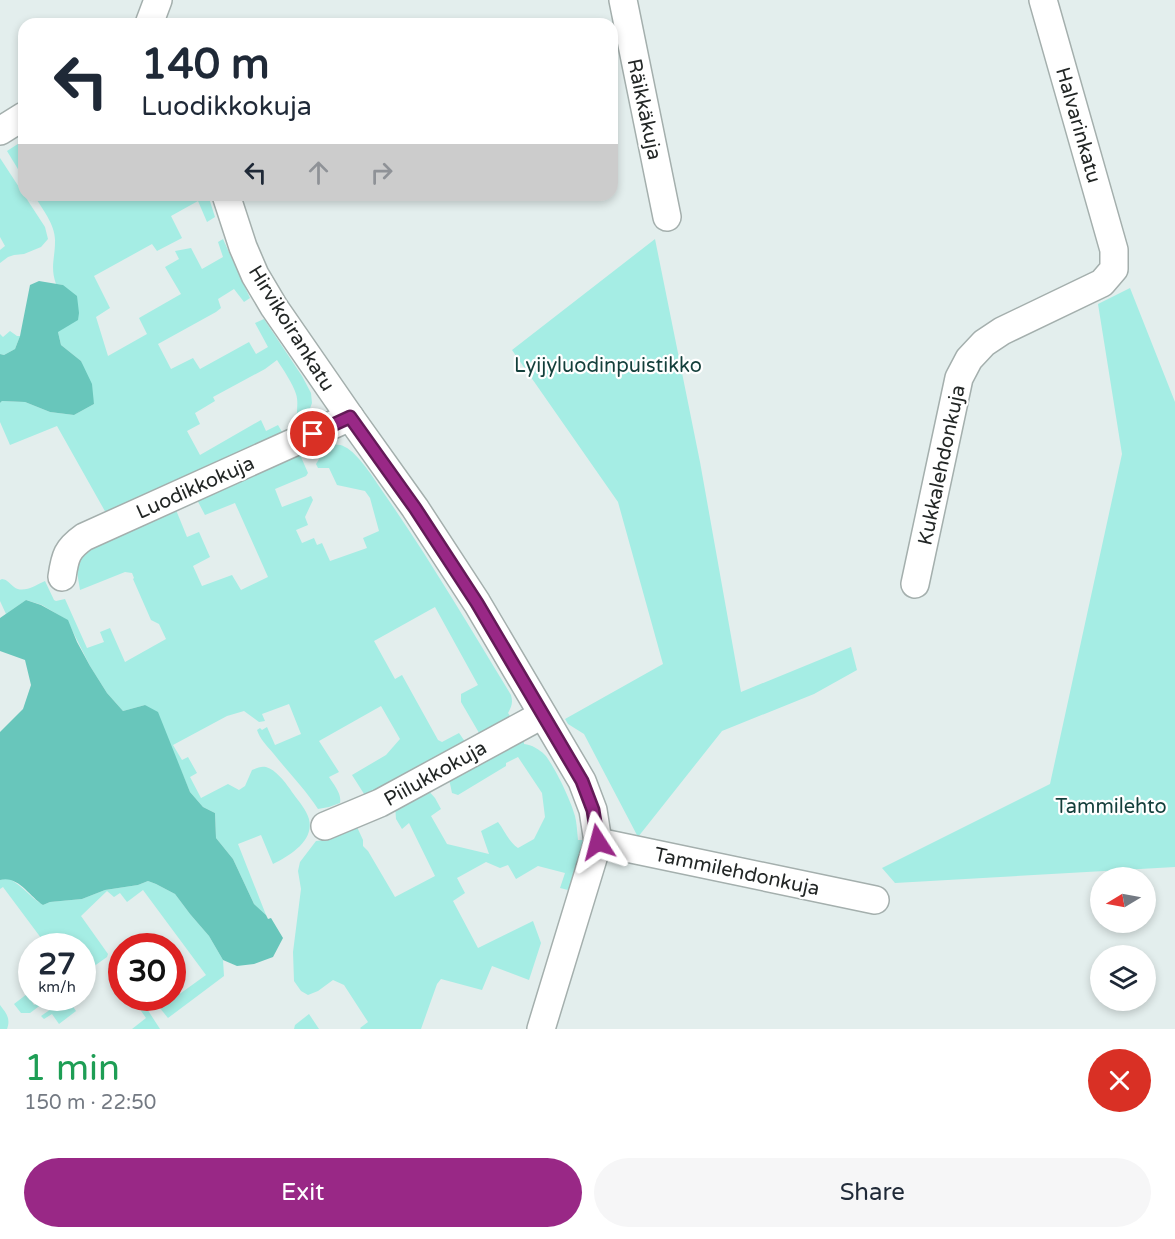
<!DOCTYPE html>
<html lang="en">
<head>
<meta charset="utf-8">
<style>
	:root { --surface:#fff; --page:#f6f6f7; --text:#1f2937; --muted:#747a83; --accent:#992886 }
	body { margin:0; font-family:"Varela Round",sans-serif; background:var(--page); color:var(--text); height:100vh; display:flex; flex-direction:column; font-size:22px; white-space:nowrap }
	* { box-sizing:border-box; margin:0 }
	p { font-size:20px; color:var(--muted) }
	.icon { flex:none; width:33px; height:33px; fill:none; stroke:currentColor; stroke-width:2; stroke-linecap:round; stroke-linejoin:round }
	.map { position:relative; height:1029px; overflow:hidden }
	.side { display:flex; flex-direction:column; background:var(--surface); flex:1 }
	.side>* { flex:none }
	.top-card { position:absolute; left:18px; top:18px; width:600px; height:183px; border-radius:18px; box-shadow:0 3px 9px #0003; background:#fff; color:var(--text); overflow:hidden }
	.needle { width:39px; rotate:260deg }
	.tools { position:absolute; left:1090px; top:867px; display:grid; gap:12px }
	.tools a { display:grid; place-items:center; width:66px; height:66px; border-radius:50%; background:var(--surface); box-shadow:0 3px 9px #0003; font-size:30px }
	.speed { position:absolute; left:18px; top:933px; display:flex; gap:12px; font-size:30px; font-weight:700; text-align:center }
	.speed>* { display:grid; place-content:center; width:78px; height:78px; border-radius:50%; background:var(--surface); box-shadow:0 3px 9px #0003; line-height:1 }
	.speed small { font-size:15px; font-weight:400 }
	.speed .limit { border:9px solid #d22; background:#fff; color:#111 }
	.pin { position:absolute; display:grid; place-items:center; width:51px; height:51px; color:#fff; margin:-26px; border:3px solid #fff; border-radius:50%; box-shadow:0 2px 6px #0007 }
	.me { position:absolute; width:66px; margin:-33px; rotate:351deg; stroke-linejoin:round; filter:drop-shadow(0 0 4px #0008) }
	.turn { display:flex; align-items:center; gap:21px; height:126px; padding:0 24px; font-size:27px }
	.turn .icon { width:78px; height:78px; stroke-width:2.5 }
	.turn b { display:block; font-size:42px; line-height:51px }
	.lanes { display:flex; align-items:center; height:57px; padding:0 24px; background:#0003; justify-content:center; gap:30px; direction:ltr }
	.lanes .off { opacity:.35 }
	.round { display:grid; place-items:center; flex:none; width:63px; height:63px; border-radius:32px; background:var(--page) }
	.headline { display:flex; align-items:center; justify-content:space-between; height:102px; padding:0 24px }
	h1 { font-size:36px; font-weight:600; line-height:45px; color:#1e9e55 }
	.primary-button { display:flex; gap:12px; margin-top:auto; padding:12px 24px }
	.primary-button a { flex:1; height:69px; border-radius:36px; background:var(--accent); color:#fff; font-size:24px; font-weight:600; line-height:69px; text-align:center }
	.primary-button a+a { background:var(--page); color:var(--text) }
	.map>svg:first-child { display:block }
	.green { fill:#a5ede4 }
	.forest { fill:#68c6bb }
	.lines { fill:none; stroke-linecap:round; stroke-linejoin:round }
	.street-casing { stroke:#a4afad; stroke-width:30 }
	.street { stroke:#fff; stroke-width:27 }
	.route-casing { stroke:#631a57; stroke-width:15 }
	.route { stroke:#992886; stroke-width:10 }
	.labels { text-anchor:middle; stroke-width:4.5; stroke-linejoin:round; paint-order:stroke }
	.street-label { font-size:20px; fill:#232726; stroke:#fff }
	.park-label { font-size:20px; fill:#133f3b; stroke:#fff }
</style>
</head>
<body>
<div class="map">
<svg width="1175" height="1029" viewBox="0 0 1175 1029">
	<rect width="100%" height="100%" fill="#e3eeed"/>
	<g class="green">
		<path d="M24 140V179L7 151Z"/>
		<path d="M0 158 45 227 48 239 41 247 24 254 14 255 8 257 0 263V250L5 246 0 237Z"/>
		<path d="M34 195H125L127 198 132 195H208L215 217 207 222 198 201 171 216 182 238 157 251 152 244 94 276 110 308 96 317 108 356 147 334 139 318 181 294 165 267 179 259 175 251 191 248 202 269 223 257 218 242 223 239 250 298 244 302 234 289 218 299 221 308 216 312 158 344 171 369 193 358 200 369 249 342 256 354 268 347 255 323 264 319 302 376 311 393 312 403 309 411 315 416 310 424 301 428C293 417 300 406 296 394 293 384 283 369 277 360L265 369 213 397 215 401 195 413 200 424 187 431 200 455 261 420 266 431 278 425 285 437 106 513 57 426 10 445 0 422V403L2 401 25 402 50 412 74 415 94 404 81 361 61 345 58 332 63 285 56 284C50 267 55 258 55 242 56 225 42 209 34 195Z"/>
		<path d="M655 239 700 462 741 692 851 647 857 670 814 694 722 731 638 837 584 734 568 724 565 719 663 664 618 502 512 350Z"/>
		<path d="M1130 288 1175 402V867L895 883 882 868 1050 784 1122 454 1098 304Z"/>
		<path d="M10 331 17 336H20L15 349 4 355 0 354V334L3 337Z"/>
		<path d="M326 437 327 446C333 444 340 444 345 447 358 453 375 480 383 492 429 558 469 626 511 695 513 702 512 706 508 713L513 720 482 738 461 702V694L478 685 435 607 374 641 395 679 402 675 438 740 442 742 459 733 468 746 366 797 352 775 386 755 400 739 381 706 319 741 339 772 329 777C334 785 342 794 340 803L329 807 318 809C305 789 288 772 273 753 267 746 260 739 257 730L260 728 262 730 267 727 275 745 301 734 289 704 262 714 265 721 259 722 244 711 227 716 173 745 182 760 188 757 197 773 190 777 201 798 228 784 239 790 245 786 252 770C257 768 261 766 266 767 276 770 284 781 290 789 295 797 302 804 306 812 320 837 292 855 273 864L261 835 238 844 266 915 254 904 233 859 216 838 215 813 203 807 190 792 166 735 145 705 123 711 107 693 90 666 67 620 42 605 26 600 6 614 0 601V580L2 579C8 580 9 583 14 587 23 594 36 585 45 581L54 600 56 601 65 599 87 648 104 642 100 632 110 628 125 662 166 639 159 624 151 620 133 579 134 578 132 573 125 572 80 590C77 570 73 561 87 545L174 505 187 537 199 532 210 557 193 566 202 586 232 575 241 590 268 577 235 503 205 515 195 496 298 450 308 473 306 476 275 489 282 507 311 496 313 500 305 517 308 525 296 530 302 543 314 538 317 545 322 543 330 561 367 548 363 538 379 531 370 498 365 491 337 485 329 468H318L316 464 321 456 319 440Z"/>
		<path d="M524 738V744C532 745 539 749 545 755 555 767 571 801 575 816 577 824 577 832 578 840H586L572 891 560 888 565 873 538 866 516 879 508 865 500 868 486 862 457 878 465 893 453 901 478 948 533 921 541 943 529 980 492 966 482 990 441 979 437 984 421 1029H361L360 1028 368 1022 344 985 333 980 318 991 308 995 301 991 294 981 293 952 301 889 298 871 300 862 316 841 324 840 357 827 363 840V846L368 851 395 897 435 876 409 823 402 829 396 819 395 805 427 789 435 798 441 809 431 816 447 844 489 854 481 831 498 822C505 831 508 841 518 848L534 839 545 817 542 793 518 757 506 763V766L458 795 452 793 449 779Z"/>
		<path d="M7 878C23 885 28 896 43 905L50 902 82 899 105 890 138 885 148 881 156 884 175 894 190 914 209 936 223 960 224 976 168 1018 155 1002 161 998H172L173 996 174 998 206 975 143 890 127 902 120 893 114 897 107 891 81 916 108 954 107 957 83 974 82 946H47L3 887 0 889V880Z"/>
		<path d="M115 967 121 971V983L119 980 115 983 108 972V968Z"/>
		<path d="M27 994 34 1005 45 998H50L30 1013H21L14 1004Z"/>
		<path d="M67 998H73L69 1001 76 1011 59 1024 52 1014 44 1019 41 1016Z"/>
		<path d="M132 998H140L160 1029H132L146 1018Z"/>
		<path d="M0 1005C6 1013 11 1018 7 1029H0Z"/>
		<path d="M309 1014 319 1029H294L295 1025Z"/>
	</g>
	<g class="forest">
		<path d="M39 281 63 285 77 296 79 313 78 320 58 332 61 345 81 361 92 384 94 404 74 415 50 412 25 402 2 401 0 403V354L4 355 15 349 20 336 30 285Z"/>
		<path d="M26 600 41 605 68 620 77 642 90 666 107 693 123 711 145 705 158 712 190 792 203 807 215 813 216 838 233 859 254 904 266 915 268 919 271 918 283 938 273 957 254 964 237 966 223 960 209 936 190 914 175 894 156 884 148 881 138 885 105 890 82 899 50 902 43 905C29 896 18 875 0 880V732L23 709 31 685 25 660 0 651V618Z"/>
	</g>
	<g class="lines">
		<defs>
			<g id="street">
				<path d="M623 0 667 217"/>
				<path d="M149 24 158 0"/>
				<path d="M0 131 24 116"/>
				<path d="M226 195 243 247 255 275 274 307 350 417 415 508 477 603 582 781 593 810 598 842 541 1029"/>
				<path d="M62 577C65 556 67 549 84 537L350 417"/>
				<path d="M915 584 959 378 969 359 984 343 1002 331 1102 283 1114 269V250L1043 0"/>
				<path d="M325 826 380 803 542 715"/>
				<path d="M598 842 875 900"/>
			</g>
		</defs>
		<use href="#street" class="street-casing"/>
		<use href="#street" class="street"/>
	</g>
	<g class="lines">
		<defs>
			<path id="route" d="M313 434 350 417 415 508 477 603 582 781 593 810 598 842"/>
		</defs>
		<use href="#route" class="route-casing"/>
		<use href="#route" class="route"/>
	</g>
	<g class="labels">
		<g class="street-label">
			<text transform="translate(645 109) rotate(78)" y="7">Räikkäkuja</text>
			<text transform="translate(1079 125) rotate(74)" y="7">Halvarinkatu</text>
			<text transform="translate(292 328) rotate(58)" y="7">Hirvikoirankatu</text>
			<text transform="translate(941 465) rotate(-78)" y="7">Kukkalehdonkuja</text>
			<text transform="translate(195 487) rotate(-24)" y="7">Luodikkokuja</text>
			<text transform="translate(435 773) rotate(-29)" y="7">Piilukkokuja</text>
			<text transform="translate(737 871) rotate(12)" y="7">Tammilehdonkuja</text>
		</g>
		<g class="park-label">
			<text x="608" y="372">Lyijyluodinpuistikko</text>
			<text x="1111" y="813">Tammilehto</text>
		</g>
	</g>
</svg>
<div class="tools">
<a><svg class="needle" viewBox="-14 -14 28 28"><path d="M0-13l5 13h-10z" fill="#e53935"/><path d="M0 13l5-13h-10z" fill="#747a83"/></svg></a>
<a><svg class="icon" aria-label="layers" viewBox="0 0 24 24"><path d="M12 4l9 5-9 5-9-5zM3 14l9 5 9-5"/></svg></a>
</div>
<div class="speed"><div>27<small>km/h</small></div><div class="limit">30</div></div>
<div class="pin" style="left:313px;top:434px;background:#d93025"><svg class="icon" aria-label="arrive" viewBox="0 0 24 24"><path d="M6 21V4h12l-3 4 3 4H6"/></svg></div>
<svg class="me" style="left:598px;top:842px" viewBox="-20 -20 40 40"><path d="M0-17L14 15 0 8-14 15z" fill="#992886" stroke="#fff" stroke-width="4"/></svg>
<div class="top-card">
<div class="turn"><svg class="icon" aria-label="left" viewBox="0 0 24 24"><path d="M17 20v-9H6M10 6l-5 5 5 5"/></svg><div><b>140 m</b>Luodikkokuja</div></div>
<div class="lanes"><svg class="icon" aria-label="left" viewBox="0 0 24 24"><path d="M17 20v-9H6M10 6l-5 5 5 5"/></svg><svg class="icon off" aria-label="ahead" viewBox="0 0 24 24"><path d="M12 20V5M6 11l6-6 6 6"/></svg><svg class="icon off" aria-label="right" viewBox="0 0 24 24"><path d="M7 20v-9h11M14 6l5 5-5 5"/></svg></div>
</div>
</div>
<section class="side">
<div class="headline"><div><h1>1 min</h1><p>150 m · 22:50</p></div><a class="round" style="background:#d93025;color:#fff"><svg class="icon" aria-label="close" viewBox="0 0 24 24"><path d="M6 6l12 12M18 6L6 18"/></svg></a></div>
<div class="primary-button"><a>Exit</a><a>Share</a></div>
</section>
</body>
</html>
